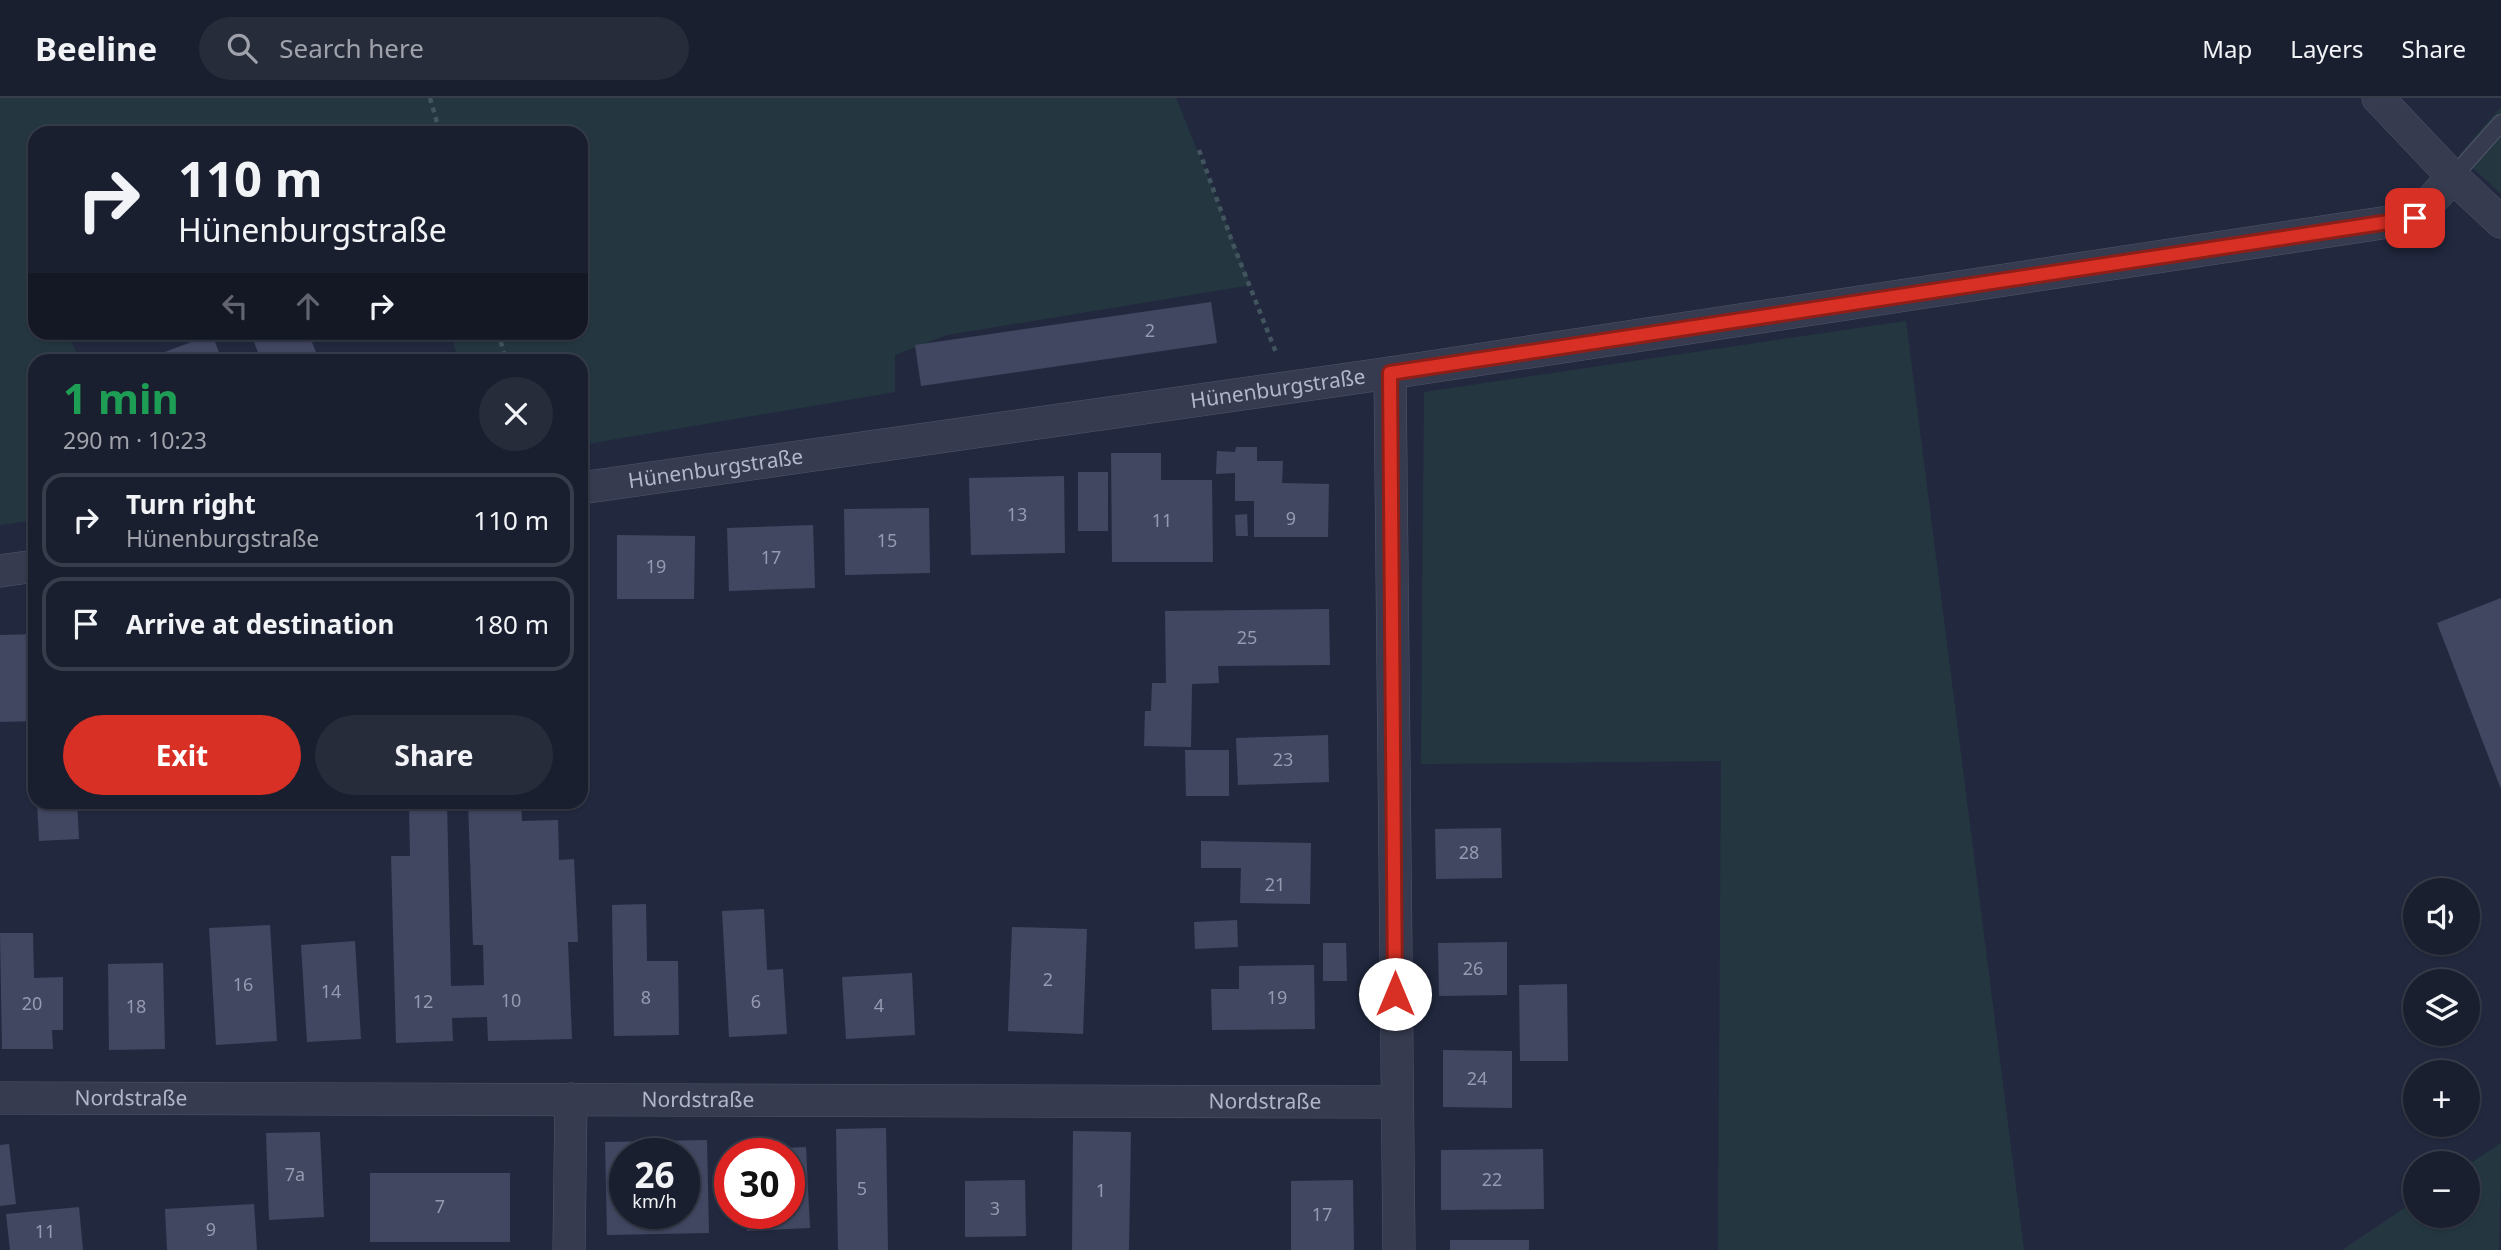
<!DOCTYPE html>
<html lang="en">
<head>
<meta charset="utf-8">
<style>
	:root { --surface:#1a1f2f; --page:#272c3b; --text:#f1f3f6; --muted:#9fa2aa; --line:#383d4b; --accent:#d93025 }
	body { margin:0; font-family:"Noto Sans",sans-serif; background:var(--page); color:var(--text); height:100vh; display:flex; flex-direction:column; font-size:26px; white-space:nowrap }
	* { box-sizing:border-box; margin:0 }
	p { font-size:23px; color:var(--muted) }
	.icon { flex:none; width:38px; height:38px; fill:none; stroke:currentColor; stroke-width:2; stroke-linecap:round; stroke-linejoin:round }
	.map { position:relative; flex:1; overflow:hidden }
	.sheet { position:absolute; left:28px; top:256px; width:560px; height:455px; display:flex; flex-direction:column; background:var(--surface); border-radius:21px; box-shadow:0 2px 5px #0004,0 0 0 2px var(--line) }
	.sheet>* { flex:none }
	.hud { position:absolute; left:28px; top:28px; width:560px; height:214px; border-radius:21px; box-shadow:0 2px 5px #0004,0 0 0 2px var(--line); background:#1a1f2f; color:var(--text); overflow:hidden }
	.tools { position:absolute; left:2403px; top:780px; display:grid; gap:14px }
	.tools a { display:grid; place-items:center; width:77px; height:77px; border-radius:50%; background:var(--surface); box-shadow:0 2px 5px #0004,0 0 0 2px var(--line); font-size:35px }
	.speed { position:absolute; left:609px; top:1040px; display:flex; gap:14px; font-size:35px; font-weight:700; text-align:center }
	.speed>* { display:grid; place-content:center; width:91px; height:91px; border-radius:50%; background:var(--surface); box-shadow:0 2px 5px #0004,0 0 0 2px var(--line); line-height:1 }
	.speed small { font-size:18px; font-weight:400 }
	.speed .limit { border:10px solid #d22; background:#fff; color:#111 }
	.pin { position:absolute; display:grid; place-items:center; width:60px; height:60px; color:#fff; margin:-30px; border-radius:14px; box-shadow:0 4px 10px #0006 }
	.me { position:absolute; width:77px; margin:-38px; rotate:0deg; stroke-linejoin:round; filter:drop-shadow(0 0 5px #0008) }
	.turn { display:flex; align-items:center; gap:24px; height:147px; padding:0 35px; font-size:32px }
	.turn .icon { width:91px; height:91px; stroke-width:2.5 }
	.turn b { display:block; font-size:49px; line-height:60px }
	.lanes { display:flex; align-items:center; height:66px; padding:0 35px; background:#0003; justify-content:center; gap:35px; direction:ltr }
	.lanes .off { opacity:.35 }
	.round { display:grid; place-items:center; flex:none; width:74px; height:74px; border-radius:37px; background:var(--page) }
	.head { display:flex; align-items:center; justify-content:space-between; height:119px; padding:0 35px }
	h1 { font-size:42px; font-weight:700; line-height:52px; color:#1e9e55 }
	.action { display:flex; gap:14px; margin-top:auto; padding:14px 35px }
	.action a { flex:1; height:80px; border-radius:42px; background:var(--accent); color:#fff; font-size:28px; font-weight:700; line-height:80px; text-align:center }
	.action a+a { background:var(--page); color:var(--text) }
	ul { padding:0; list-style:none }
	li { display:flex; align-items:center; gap:21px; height:94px; margin:0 14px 10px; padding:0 21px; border:4px solid var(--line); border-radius:21px }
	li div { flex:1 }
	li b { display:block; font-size:26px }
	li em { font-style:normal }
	header { display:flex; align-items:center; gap:42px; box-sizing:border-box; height:98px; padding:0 35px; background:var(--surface); border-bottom:2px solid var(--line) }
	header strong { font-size:33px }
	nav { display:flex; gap:38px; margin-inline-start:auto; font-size:24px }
	.search { width:490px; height:63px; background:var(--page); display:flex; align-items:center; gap:18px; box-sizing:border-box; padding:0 24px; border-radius:38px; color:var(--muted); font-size:26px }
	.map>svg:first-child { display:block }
	.green { fill:#243740 }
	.building { fill:#414761; fill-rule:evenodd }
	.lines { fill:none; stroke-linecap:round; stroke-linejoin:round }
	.lane-casing { stroke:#51566a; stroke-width:18 }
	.street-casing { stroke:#51566a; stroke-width:33 }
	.path { stroke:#42545d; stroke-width:4.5; stroke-dasharray:5 5; stroke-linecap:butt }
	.lane { stroke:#363b4f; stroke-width:16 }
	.street { stroke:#363b4f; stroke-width:32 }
	.route-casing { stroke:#8d1f18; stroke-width:18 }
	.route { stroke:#d93025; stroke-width:12 }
	.labels { text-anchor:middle; stroke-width:7; stroke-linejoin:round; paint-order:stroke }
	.number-label { font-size:18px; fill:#969ab0 }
	.street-label { font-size:21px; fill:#b2b6ca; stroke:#1b2034 }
</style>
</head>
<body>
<header>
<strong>Beeline</strong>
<div class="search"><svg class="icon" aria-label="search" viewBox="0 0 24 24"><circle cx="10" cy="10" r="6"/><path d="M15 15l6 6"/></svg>Search here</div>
<nav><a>Map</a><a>Layers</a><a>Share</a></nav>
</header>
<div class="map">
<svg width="2501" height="1152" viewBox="0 0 2501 1152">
	<rect width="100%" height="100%" fill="#22293f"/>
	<g class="green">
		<path d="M0 0H1176L1251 187 947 237 895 257V294L581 347V262H459L450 235 581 234V35H35V234L67 235 80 262H35V422L0 427Z"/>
		<path d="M2501 9V96L2459 57Z"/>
		<path d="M1906 223 2024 1152H1718L1721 663 1421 666 1424 294Z"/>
		<path d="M2501 1045 2499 1152H2342L2415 1103V1118H2468V1067Z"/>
	</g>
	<g class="building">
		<path d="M1211 204 1217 245 921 288 915 247Z"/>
		<path d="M250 234H308L319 262H261Z"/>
		<path d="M212 236 222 262H169L165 254Z"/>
		<path d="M1236 349H1257V363H1283L1282 385 1329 386 1328 439H1254V403H1235V375L1216 376 1217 353 1235 354Z"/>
		<path d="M1111 355H1161V382H1212L1213 464H1112Z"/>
		<rect x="1078" y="374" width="30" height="59"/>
		<path d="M1064 378 1065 455 971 457 969 380Z"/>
		<path d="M929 410 930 475 845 477 844 411Z"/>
		<path d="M1247 416 1248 438H1236L1235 417Z"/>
		<path d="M813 427 815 490 729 493 727 430Z"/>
		<path d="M617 437 695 438 694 501H617Z"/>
		<path d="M2501 500V691L2437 525Z"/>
		<path d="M1329 511 1330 567 1218 568 1219 585 1192 586 1191 649 1144 648 1145 613H1151L1152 585H1166L1165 513Z"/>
		<path d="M35 536V623L0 624V537Z"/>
		<path d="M1328 637 1329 684 1238 687 1236 640Z"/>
		<path d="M1185 652H1229V698H1186Z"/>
		<path d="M37 704H77L79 741 39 743Z"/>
		<path d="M409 704H447L451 888 484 887 483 847H473L468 704H521L522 723 558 722 559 762 574 761 578 844H568L572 941 488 943 487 919 452 920 453 943 396 945 391 758H410Z"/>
		<path d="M1501 730 1502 780 1436 781 1435 731Z"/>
		<path d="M1201 743 1311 745 1310 806 1240 805 1241 770H1201Z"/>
		<path d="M646 806 647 863H678L679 937 614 938 612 807Z"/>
		<path d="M764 811 767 872 783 871 787 936 729 939 722 813Z"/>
		<path d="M1237 822 1238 849 1195 851 1194 824Z"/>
		<path d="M270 827 277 943 216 947 209 830Z"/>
		<path d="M1012 829 1087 831 1083 936 1008 933Z"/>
		<path d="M0 835H33L34 880 63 879V932H52L53 951H2Z"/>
		<path d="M355 843 361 941 307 944 301 847Z"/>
		<path d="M1507 844V897L1439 898 1438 845Z"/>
		<path d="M1323 845H1346L1347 883H1323Z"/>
		<path d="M163 865 165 951 109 952 108 866Z"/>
		<path d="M1314 867 1315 931 1212 932 1211 891H1239V868Z"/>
		<path d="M912 875 915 937 846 941 842 879Z"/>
		<path d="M1567 886 1568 963H1520L1519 887Z"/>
		<path d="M1443 952 1512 953V1010L1443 1009Z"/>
		<path d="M886 1030 888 1152H838L836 1031Z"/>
		<path d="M1073 1033 1131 1034 1129 1152H1072Z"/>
		<path d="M320 1034 324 1119 269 1122 266 1035Z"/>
		<path d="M707 1042 709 1135 607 1137 605 1044ZM625 1055H684V1115H625Z"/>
		<path d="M9 1046 16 1106 0 1108V1047Z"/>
		<path d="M806 1049 810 1130 747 1133 746 1115H789V1055H743V1052Z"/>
		<path d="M1543 1051 1544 1111 1441 1112V1052Z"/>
		<rect x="370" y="1075" width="140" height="69"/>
		<path d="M1025 1082 1026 1138 965 1139V1083Z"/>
		<path d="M1353 1082 1354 1152H1291V1083Z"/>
		<path d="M254 1106 257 1152H167L165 1111Z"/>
		<path d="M79 1109 83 1152H10L6 1116Z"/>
		<rect x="1450" y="1142" width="79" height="10"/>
	</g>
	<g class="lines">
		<defs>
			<path id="lane" d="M2453 79 2501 25"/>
			<g id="street">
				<path d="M2378 0 2453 79 2501 124"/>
				<path d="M1390 275 1399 1152"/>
				<path id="s1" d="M581 390 1390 275 2415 120 2453 79"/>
				<path d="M0 473 35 468"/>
				<path id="s2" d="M0 1000 1396 1004"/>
				<path d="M569 1152 571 1001"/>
			</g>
		</defs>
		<use href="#lane" class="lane-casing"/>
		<use href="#street" class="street-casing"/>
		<g class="path">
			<path d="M430 0 440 35"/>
			<path d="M1199 52 1233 146 1277 257"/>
			<path d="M498 234 506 262"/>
		</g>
		<use href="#lane" class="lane"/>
		<use href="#street" class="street"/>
	</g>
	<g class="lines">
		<defs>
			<path id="route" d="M1395 896 1390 275 2415 120"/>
		</defs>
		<use href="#route" class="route-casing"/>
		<use href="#route" class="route"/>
	</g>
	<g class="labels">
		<g class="number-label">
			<text x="1150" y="239">2</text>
			<text x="1017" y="423">13</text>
			<text x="1291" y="427">9</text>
			<text x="1162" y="429">11</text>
			<text x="887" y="449">15</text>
			<text x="771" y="466">17</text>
			<text x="656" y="475">19</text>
			<text x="1247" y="546">25</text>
			<text x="1283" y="668">23</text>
			<text x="1469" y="761">28</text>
			<text x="1275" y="793">21</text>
			<text x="1473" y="877">26</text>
			<text x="1048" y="888">2</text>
			<text x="243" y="893">16</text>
			<text x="331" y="900">14</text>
			<text x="646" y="906">8</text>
			<text x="1277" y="906">19</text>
			<text x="511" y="909">10</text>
			<text x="423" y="910">12</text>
			<text x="756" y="910">6</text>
			<text x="32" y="912">20</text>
			<text x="879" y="914">4</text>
			<text x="136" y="915">18</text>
			<text x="1477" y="987">24</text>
			<text x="295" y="1083">7a</text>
			<text x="1492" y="1088">22</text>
			<text x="862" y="1097">5</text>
			<text x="1101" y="1099">1</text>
			<text x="440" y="1115">7</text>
			<text x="995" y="1117">3</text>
			<text x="1322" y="1123">17</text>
			<text x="211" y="1138">9</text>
			<text x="45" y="1140">11</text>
		</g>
		<g class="street-label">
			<text dy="7" stroke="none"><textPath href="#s1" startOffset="704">Hünenburgstraße</textPath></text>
			<text dy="7" stroke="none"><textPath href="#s1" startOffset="136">Hünenburgstraße</textPath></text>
			<text dy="7" stroke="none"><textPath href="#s2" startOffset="131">Nordstraße</textPath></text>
			<text dy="7" stroke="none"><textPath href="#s2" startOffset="698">Nordstraße</textPath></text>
			<text dy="7" stroke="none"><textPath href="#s2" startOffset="1265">Nordstraße</textPath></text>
		</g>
	</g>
</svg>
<div class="tools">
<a><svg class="icon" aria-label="sound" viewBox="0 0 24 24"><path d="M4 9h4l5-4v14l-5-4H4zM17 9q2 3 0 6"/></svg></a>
<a><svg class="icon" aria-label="layers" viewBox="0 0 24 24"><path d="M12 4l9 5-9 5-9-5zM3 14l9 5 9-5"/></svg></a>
<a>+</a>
<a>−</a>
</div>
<div class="speed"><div>26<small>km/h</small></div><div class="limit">30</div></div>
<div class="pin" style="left:2415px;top:120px;background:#d93025"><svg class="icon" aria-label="arrive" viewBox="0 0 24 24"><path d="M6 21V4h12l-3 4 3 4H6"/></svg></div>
<svg class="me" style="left:1395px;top:896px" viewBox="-20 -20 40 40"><circle r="19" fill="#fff"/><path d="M0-13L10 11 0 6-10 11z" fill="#d93025"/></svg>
<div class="hud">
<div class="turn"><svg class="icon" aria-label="right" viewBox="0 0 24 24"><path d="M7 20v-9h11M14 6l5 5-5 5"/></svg><div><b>110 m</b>Hünenburgstraße</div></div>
<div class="lanes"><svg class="icon off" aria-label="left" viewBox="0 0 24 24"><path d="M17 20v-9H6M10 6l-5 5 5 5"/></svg><svg class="icon off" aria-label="ahead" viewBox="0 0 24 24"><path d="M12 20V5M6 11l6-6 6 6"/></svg><svg class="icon" aria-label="right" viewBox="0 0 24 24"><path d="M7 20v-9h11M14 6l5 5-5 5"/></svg></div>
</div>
<section class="sheet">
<div class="head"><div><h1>1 min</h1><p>290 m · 10:23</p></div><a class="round"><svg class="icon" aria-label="close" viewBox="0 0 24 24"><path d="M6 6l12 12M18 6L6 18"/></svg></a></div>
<ul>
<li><svg class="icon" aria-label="right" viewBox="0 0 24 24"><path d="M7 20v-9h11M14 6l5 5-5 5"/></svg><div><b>Turn right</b><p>Hünenburgstraße</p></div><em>110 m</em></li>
<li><svg class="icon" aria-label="arrive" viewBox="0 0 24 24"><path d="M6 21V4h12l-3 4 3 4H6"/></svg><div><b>Arrive at destination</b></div><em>180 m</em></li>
</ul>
<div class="action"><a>Exit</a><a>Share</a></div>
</section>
</div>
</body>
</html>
